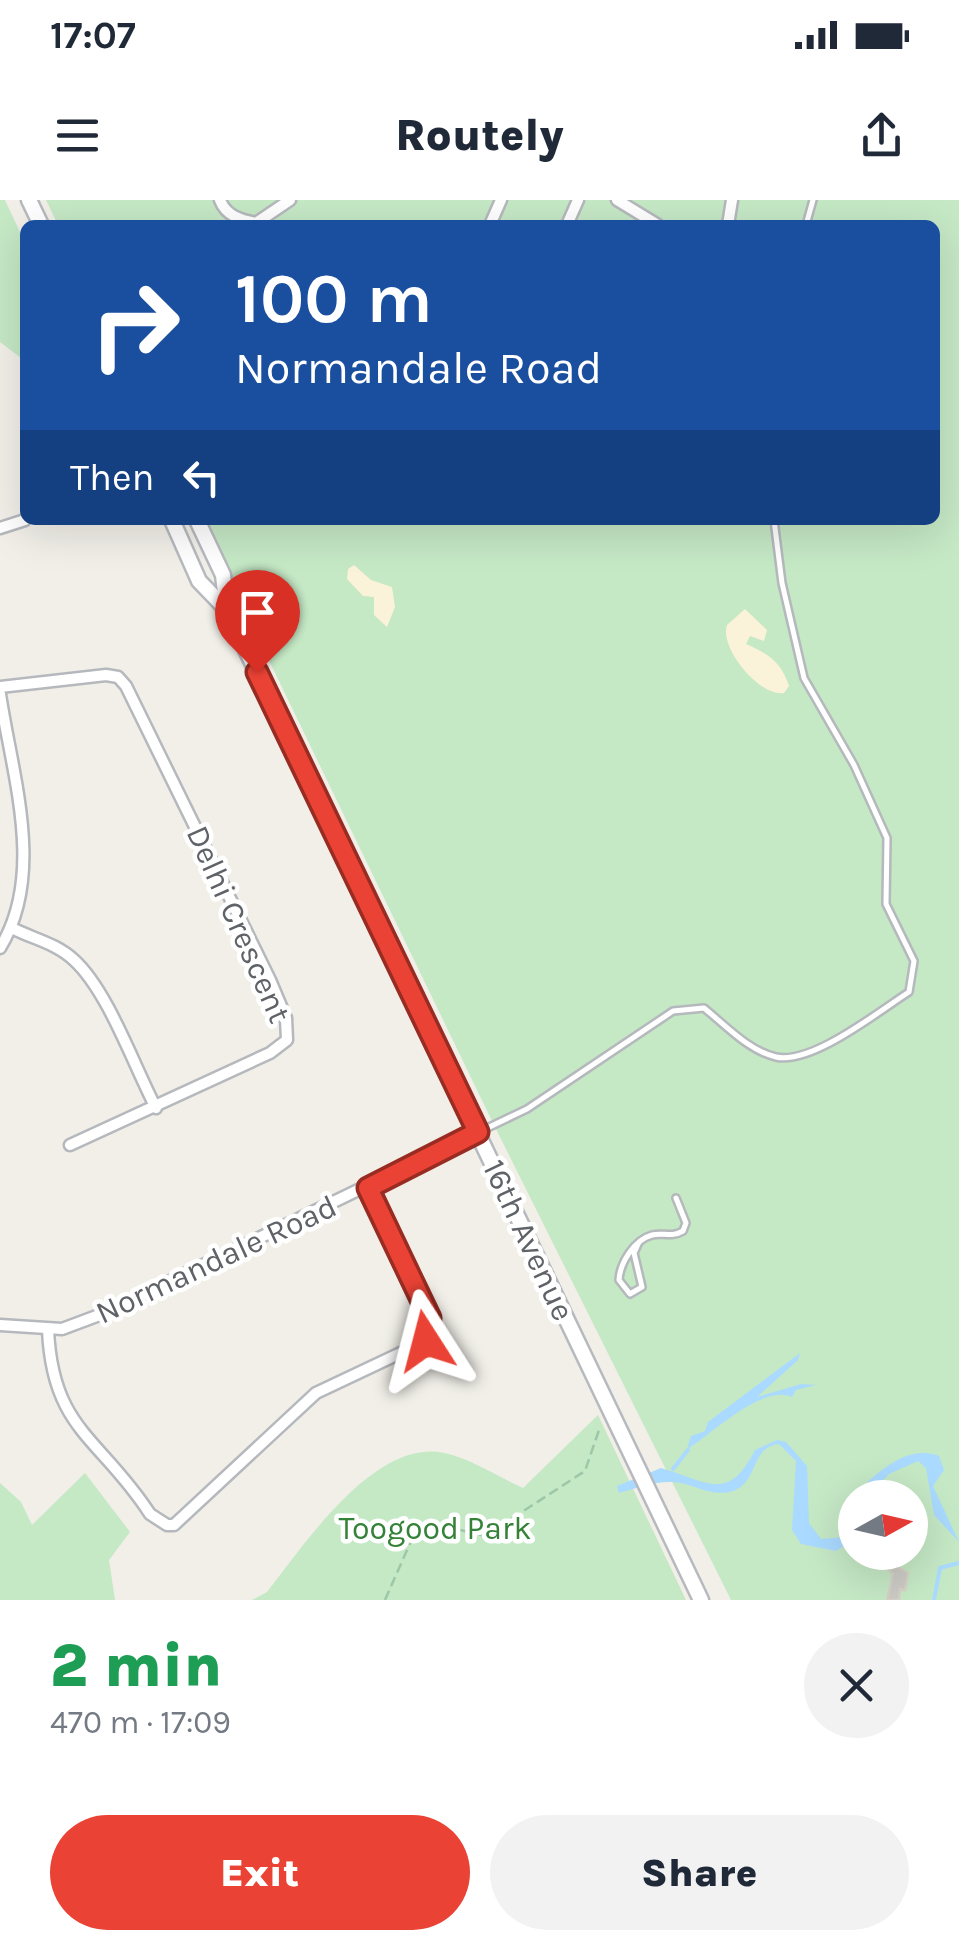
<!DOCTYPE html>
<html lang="en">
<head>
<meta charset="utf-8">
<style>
	:root { --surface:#fff; --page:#f2f2f3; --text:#1f2937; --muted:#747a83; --accent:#ea4335 }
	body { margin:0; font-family:Karla,sans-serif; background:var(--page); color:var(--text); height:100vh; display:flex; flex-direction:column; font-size:38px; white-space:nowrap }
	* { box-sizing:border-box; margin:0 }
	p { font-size:32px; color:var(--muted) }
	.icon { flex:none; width:55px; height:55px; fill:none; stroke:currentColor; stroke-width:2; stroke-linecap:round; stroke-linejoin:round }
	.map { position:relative; height:1400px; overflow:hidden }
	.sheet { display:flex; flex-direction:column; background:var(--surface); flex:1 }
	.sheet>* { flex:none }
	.banner { position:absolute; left:20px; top:20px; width:920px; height:305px; border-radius:15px; box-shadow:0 10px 40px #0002; background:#1a4fa0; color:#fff; overflow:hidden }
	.needle { width:65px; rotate:82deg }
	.fabs { position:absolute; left:838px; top:1280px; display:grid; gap:20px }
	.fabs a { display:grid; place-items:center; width:90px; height:90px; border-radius:50%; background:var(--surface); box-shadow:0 10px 40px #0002; font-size:50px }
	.pin { position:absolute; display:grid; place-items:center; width:85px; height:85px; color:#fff; margin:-102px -42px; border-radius:50% 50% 50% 0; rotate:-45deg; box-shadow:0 0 10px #0007 }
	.pin .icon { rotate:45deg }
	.me { position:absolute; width:110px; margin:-55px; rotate:351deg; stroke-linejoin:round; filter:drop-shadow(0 0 8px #0008) }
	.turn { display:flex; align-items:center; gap:35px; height:210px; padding:0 50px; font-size:45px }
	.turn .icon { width:130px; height:130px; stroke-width:2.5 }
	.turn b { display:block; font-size:70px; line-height:85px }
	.then { display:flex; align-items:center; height:95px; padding:0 50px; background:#0003; gap:20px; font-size:38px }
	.round { display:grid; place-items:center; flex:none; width:105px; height:105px; border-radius:52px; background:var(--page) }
	.overview { display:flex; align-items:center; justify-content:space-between; height:170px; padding:0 50px }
	h1 { font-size:60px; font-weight:800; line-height:75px; color:#1e9e55 }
	.primary-button { display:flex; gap:20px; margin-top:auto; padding:20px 50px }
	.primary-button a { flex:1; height:115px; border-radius:60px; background:var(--accent); color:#fff; font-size:40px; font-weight:800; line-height:115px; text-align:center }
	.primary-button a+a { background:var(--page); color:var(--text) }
	.status { display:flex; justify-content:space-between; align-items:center; height:70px; padding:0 50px; background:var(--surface); direction:ltr }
	.status svg { height:28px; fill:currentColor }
	header { display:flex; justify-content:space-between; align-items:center; height:130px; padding:0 50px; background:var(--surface); font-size:45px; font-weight:800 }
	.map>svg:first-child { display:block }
	.green { fill:#c5e8c5; fill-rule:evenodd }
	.sand { fill:#fbf3d9 }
	.water { fill:#aadaff }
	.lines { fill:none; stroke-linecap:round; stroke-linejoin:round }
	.stream { stroke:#aadaff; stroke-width:4 }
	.building { fill:#cccac5; stroke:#d6d1c6; stroke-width:2.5 }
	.service-casing { stroke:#b5b8bc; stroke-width:10 }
	.minor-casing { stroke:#b5b8bc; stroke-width:15 }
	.secondary-casing { stroke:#b6babf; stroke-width:19 }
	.path { stroke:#9cc7a9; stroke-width:2.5; stroke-dasharray:10 5; stroke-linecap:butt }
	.service { stroke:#fff; stroke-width:5 }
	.minor { stroke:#fff; stroke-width:10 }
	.secondary { stroke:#fff; stroke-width:14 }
	.route-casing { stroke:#982c22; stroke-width:25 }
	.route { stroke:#ea4335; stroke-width:18 }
	.labels { text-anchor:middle; stroke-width:9; stroke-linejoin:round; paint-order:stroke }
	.street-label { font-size:32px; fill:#5f6368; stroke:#fff }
	.park-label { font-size:32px; fill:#348238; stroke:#fff }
</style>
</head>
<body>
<div class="status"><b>17:07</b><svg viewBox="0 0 49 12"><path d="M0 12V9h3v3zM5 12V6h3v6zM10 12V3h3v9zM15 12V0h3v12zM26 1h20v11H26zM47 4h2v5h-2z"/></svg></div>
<header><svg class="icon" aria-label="menu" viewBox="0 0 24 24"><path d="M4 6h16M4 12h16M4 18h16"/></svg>Routely<svg class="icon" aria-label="share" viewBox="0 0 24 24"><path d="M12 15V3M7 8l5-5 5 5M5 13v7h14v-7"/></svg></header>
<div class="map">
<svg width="959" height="1400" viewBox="0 0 959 1400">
	<rect width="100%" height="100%" fill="#f1efe8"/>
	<g class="green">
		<path d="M0 0H5L25 43V157L21 158 0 142Z"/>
		<path d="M46 0H959V1400H731L492 921 201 320H935V25H58ZM855 1298H910V1352H855Z"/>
		<path d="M598 1215 686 1400H252L267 1392C304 1345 375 1238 444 1253 470 1258 498 1277 523 1288Z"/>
		<path d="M85 1273 130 1332 109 1360 115 1400H0V1283L21 1302 32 1325Z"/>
	</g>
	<g class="sand">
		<path d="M354 365 371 380 392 387 395 407 387 427 374 415V397L363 396 347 379 348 369Z"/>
		<path d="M745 409 767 430 764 441 750 436 746 444C769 454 781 462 789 486L784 493C759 497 719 447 727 425Z"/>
	</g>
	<g class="water">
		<path d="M800 1153 798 1160 757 1197 801 1184 816 1185 796 1190 792 1197C762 1183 710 1236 687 1249L691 1236 705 1231 708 1222Z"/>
		<path d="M777 1240 786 1242 807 1266 809 1323 821 1339 846 1337 844 1304C869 1282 902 1242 939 1256L944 1270 933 1286 959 1342 934 1315 926 1268 918 1261 889 1274 867 1297 855 1298V1339L836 1351 801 1344 792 1330 796 1261 779 1244C750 1247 759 1282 733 1291 712 1298 693 1283 673 1282 655 1281 636 1288 619 1293L617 1286 661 1268C706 1281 728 1304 755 1250Z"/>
	</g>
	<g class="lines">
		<g class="stream">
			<path d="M673 1269 688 1250"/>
			<path d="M934 1400 940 1368 959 1363"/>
		</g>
	</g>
	<path class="building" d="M896 1366 908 1373 905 1390 900 1389 899 1400H887L893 1374 889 1370Z"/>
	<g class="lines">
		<defs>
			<g id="service">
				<path d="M806 25 813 0"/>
				<path d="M481 931 527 909 673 811 704 808C725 825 749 851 776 857 812 865 879 811 909 792L914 761 886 704 887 638 854 565 804 478 782 383 774 320"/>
				<path d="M639 1042 634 1053 642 1087 630 1094 619 1080C620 1063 634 1040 652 1035 663 1032 671 1038 683 1031L686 1023 676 998"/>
			</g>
			<g id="minor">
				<path d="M220 0C226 16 241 20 256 23L290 0"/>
				<path d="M617 0 658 25"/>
				<path d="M490 25 501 0"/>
				<path d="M567 25 578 0"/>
				<path d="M728 25 732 0"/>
				<path d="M0 328 25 320"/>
				<path d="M0 487 106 475 118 477 126 486 270 780 286 818 287 840 270 853 70 945"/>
				<path d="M0 494C12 575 46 674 0 748"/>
				<path d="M12 728C33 739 56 743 74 760 108 791 134 866 156 908"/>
				<path d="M0 1125 62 1129 102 1114 478 932"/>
				<path d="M48 1129C52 1230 101 1238 150 1314L167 1325H174L316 1193 426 1141 430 1118 368 988"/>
			</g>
			<g id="secondary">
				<path d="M29 0 41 25"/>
				<path d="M172 320 199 381 226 409"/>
				<path d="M197 320 223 375 227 410 701 1400"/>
			</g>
		</defs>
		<use href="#service" class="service-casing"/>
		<use href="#minor" class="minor-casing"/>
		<use href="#secondary" class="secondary-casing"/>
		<path class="path" d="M385 1400 415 1332 431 1323 485 1336 585 1271 600 1227"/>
		<use href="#service" class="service"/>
		<use href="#minor" class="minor"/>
		<use href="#secondary" class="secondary"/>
	</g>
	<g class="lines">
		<defs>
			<path id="route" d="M257 472 478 932 368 988 430 1118 426 1141"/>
		</defs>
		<use href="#route" class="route-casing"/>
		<use href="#route" class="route"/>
	</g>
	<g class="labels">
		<g class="street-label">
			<text transform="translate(239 724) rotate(66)" y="11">Delhi Crescent</text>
			<text transform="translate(529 1040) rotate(65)" y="11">16th Avenue</text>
			<text transform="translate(216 1059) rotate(-25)" y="11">Normandale Road</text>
		</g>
		<g class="park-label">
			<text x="435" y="1339">Toogood Park</text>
		</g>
	</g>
</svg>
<div class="fabs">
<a><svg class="needle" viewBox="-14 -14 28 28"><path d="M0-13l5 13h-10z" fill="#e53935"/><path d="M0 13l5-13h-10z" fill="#747a83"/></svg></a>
</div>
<div class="pin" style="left:257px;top:472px;background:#d93025"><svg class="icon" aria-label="arrive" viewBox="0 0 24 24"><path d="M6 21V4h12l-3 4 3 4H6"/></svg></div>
<svg class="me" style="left:426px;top:1141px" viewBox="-20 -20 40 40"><path d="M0-17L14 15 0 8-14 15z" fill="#ea4335" stroke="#fff" stroke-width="4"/></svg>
<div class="banner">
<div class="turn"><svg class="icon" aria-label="right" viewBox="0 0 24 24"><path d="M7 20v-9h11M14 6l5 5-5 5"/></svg><div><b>100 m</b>Normandale Road</div></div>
<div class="then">Then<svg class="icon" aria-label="left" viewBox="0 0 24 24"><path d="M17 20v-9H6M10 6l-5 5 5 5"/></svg></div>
</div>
</div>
<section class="sheet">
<div class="overview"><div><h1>2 min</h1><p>470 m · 17:09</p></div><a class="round"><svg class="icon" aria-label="close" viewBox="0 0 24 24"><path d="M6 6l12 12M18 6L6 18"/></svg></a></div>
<div class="primary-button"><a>Exit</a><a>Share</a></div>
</section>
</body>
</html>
